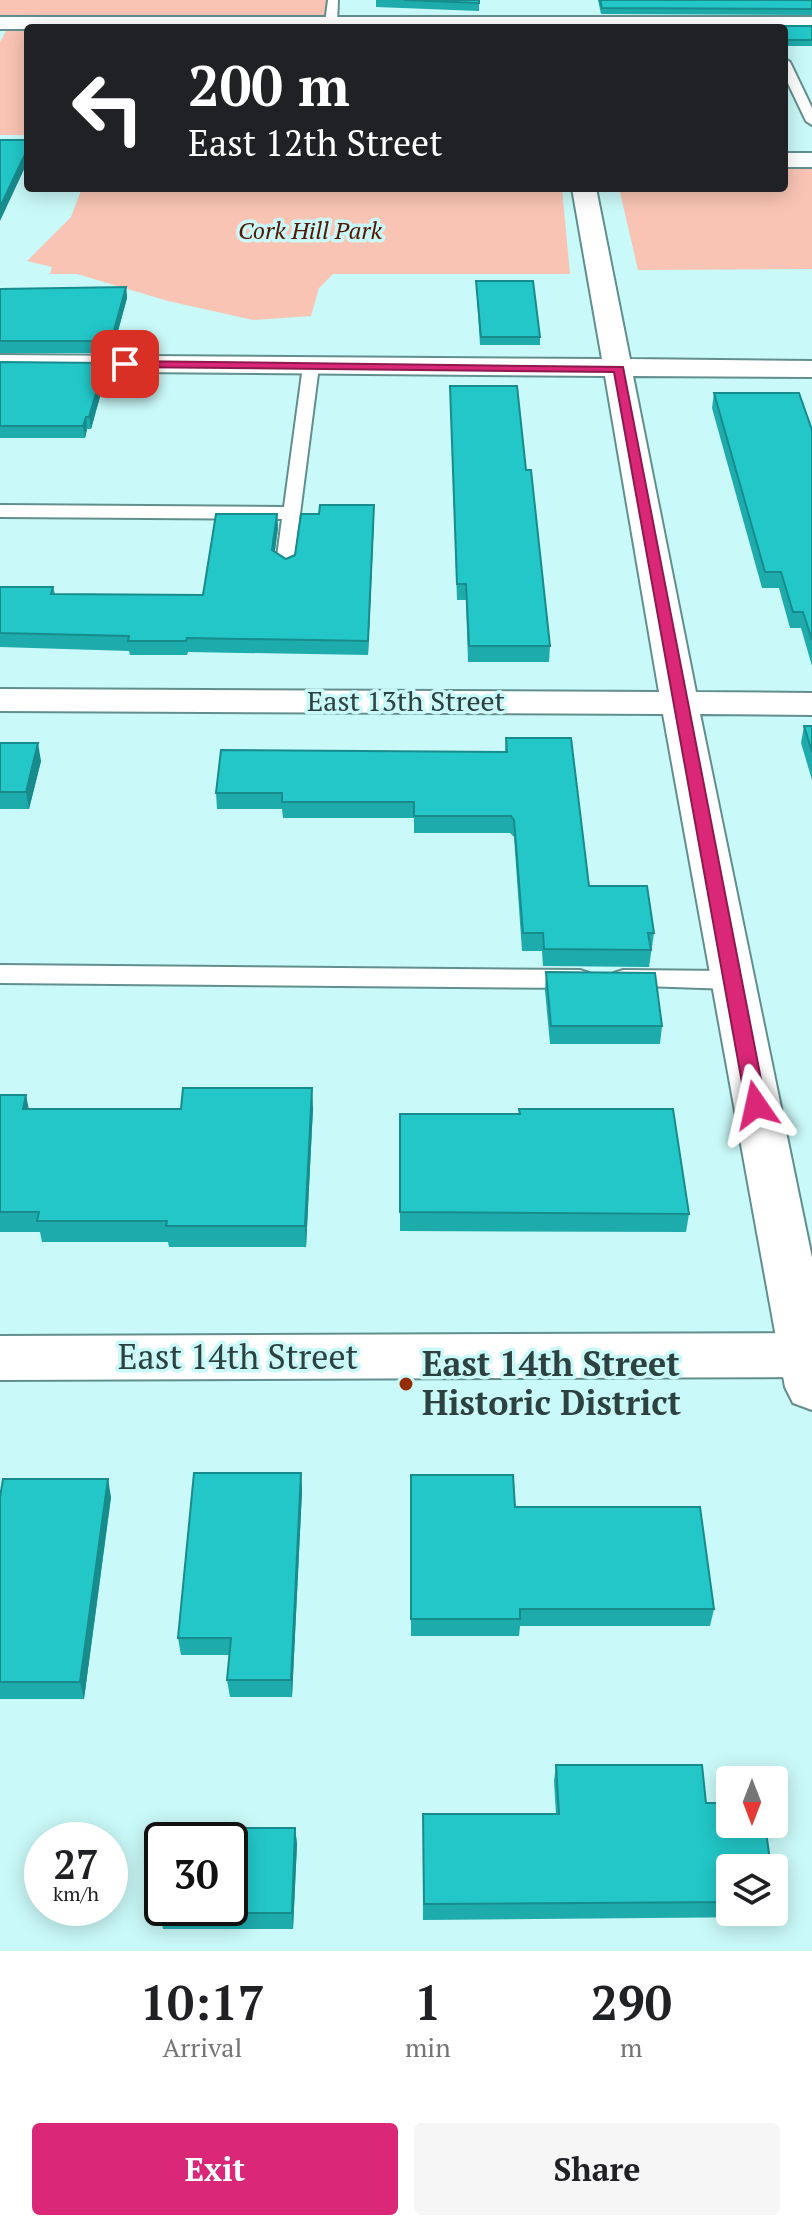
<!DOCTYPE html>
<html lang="en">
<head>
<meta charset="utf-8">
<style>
	:root { --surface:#fff; --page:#f6f6f6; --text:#202124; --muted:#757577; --accent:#db2777 }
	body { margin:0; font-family:"PT Serif",serif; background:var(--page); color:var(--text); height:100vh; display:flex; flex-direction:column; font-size:30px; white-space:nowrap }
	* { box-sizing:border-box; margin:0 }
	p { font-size:26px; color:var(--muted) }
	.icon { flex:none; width:44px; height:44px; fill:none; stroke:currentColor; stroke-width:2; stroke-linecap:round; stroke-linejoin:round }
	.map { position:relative; height:1951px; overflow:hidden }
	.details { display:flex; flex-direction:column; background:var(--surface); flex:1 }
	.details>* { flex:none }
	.guide { position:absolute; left:24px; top:24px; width:764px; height:168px; border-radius:8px; box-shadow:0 4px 20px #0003; background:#202124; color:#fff; overflow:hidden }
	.needle { width:52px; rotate:180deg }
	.tools { position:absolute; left:716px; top:1766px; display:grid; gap:16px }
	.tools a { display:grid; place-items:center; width:72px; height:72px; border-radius:8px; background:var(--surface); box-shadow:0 4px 20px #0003; font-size:40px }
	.speed { position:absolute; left:24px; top:1822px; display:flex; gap:16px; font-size:40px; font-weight:700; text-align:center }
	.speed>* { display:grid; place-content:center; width:104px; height:104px; border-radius:50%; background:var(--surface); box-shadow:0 4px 20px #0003; line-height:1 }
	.speed small { font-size:20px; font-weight:400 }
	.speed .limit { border:4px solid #111; border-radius:12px; background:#fff; color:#111 }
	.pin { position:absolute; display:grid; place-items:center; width:68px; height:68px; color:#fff; margin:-34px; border-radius:16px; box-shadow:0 4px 12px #0006 }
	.me { position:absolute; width:88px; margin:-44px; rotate:349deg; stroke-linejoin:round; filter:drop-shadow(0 0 6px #0008) }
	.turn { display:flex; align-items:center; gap:28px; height:168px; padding:0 32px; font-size:36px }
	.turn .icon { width:104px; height:104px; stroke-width:2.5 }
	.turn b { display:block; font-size:56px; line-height:68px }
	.eta { display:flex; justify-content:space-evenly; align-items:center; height:136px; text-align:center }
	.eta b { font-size:48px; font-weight:600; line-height:56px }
	.primary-button { display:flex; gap:16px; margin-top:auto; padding:16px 32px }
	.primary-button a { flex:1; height:92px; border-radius:8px; background:var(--accent); color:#fff; font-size:32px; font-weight:600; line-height:92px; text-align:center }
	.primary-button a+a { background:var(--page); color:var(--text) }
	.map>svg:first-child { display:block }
	.green { fill:#f9c4b4 }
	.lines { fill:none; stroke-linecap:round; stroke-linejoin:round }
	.service-casing { stroke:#628f8e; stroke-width:4 }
	.minor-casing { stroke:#628f8e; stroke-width:4 }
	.tertiary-casing { stroke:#628f8e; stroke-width:4 }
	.service { fill:#fff; fill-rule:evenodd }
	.minor { fill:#fff; fill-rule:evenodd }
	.tertiary { fill:#fff; fill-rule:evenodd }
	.wall { fill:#1eabac }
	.shaded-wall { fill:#188b8c }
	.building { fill:#23c7c8; stroke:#188b8c; stroke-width:2 }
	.route { fill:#db2777; stroke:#8e194d; stroke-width:2 }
	.poi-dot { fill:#942e02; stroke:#c9f9f8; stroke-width:3 }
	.labels { text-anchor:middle; stroke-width:7; stroke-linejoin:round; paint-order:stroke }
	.far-park-label { font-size:24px; font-style:italic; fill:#521803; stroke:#c9f9f8 }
	.street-label { font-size:28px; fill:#2d4141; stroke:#c9f9f8 }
	.near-street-label { font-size:34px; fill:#2d4141; stroke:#c9f9f8 }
	.near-poi-label { font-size:34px; font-weight:bold; fill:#2d4141; stroke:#c9f9f8; text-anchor:start }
</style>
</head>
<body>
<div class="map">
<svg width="812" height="1951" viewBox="0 0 812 1951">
	<rect width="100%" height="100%" fill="#c9f9f8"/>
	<g class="green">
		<path d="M0 0H329L327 18 0 19Z"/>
		<path d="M6 31H28V135H0V42Z"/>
		<path d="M784 167H812V269L638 270 619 188H784Z"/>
		<path d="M82 188H562L570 274H333L319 288 311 316 253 320 168 301 77 274H50L52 267 27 261 71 217Z"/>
	</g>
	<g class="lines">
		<defs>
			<g id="service">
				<path d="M328 0H338L337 23 331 26 325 23Z"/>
				<path d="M784 58 790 62 812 108V125L806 121 784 75Z"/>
				<path d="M311 361 319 366 293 568 286 570 276 564 282 519 0 517V505L284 507 303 366Z"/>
				<path d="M0 965 580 970 589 973 593 979 589 985 580 988 0 983Z"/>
				<path d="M623 970 731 971 740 974 744 980 740 986 731 989 614 985 610 979 614 973Z"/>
			</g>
			<g id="minor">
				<rect x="0" y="17" width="812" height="12"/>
				<rect x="784" y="153" width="28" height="14"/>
				<path d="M572 188H596L630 359 812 361V377L633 376 696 692 812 693V715L700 714 812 1258V1410L793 1403 785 1387 663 714 0 711V689L659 692 605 376 0 371V355L602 359Z"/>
			</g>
			<path id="tertiary" d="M812 1333V1377L0 1380V1336Z"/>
		</defs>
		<use href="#service" class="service-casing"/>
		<use href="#minor" class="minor-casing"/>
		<use href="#tertiary" class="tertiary-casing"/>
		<use href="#service" class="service"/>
		<use href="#minor" class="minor"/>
		<use href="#tertiary" class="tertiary"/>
	</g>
	<g class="wall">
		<path d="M376 0H479V11L376 7Z"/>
		<path d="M598 0H812V15L601 14Z"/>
		<path d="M607 26H812V46H784V28H607Z"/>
		<path d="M476 281 540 337V345H480Z"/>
		<path d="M126 287 127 298 112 353H0V289Z"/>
		<path d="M0 362 106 375 91 429H87L85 438H0Z"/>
		<path d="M450 386 526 470 550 646 549 662H468L466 600H457Z"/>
		<path d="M714 393 812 430V666L801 628H790L779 588H762L712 408Z"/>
		<path d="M277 514 278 528 275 551 286 559 374 518 368 655 188 652 187 655H130L129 651 0 647V587H53L55 594 203 595Z"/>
		<path d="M804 726H812V780L801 743Z"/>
		<path d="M506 738 589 886 654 933 649 967 543 966 542 951H522L514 837 510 833H414V818H283L282 809H217L216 793 505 752Z"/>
		<path d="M0 743 41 761 29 809H0Z"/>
		<path d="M546 972 662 1026 660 1044H550L545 990Z"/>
		<path d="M0 1095 29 1109 313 1108 306 1247H169L168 1242H42L40 1232H0Z"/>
		<path d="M519 1109 689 1214 686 1232 400 1231V1114H519Z"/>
		<path d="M301 1473 302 1491 292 1697H230L227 1680 229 1655H181L178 1638Z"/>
		<path d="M411 1475 515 1507 714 1609 710 1626H520L519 1636H411Z"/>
		<path d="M0 1497H111L84 1699H0Z"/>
		<path d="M556 1765 706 1803 730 1868V1912H772L771 1917 423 1920V1814H556L554 1781Z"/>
		<path d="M295 1828 297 1844 293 1929H163L160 1913Z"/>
	</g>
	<g class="shaded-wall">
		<path d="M28 148V161L0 221V207Z"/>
		<path d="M126 287 127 298 112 353 111 341Z"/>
		<path d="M105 363 106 375 91 429 89 417Z"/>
		<path d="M86 417 87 429 85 438 83 426Z"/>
		<path d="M374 505V518L368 655V641Z"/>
		<path d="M277 514 278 528 273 564 272 550Z"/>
		<path d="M38 743 41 761 29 809 26 792Z"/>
		<path d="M312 1088 313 1108 306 1247 305 1226Z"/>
		<path d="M26 1095 30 1115 23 1109Z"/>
		<path d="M301 1473 302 1491 292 1697 291 1680Z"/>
		<path d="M108 1479 111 1497 84 1699 80 1682Z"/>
		<path d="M295 1828 297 1844 293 1929 292 1913Z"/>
	</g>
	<g class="building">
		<path d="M404 0H479V3Z"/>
		<path d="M600 0H812V9L602 8Z"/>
		<path d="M607 26H812V40H784V28H607Z"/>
		<path d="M0 140H28V148L0 207Z"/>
		<path d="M476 281H533L540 337H481Z"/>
		<path d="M126 287 111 341H0V289Z"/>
		<path d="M0 362 105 363 89 417H86L83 426H0Z"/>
		<path d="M450 386H517L526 470H531L550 646H469L466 584H457Z"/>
		<path d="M714 393H799L812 430V640L803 612H793L781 572H765Z"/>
		<path d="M320 505H374L368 641 187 638 186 641H128L129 636 0 633V587H53L51 594 203 595 216 514H277L272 550 286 559 295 555 301 514H319Z"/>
		<path d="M804 726H812V752Z"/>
		<path d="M506 738H571L589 886H647L654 933H648L651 950 544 949 543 933H523L514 820 511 816H414V802H282V793H216L221 750 507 752Z"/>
		<path d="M0 743H38L26 792H0Z"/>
		<path d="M546 972 655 973 662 1026H551Z"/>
		<path d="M183 1088H312L305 1226H166L167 1221H37L39 1212H0V1095H26L23 1109H181Z"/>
		<path d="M519 1109H673L689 1214 400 1212V1114H520Z"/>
		<path d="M194 1473H301L291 1680H227L231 1638H178Z"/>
		<path d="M411 1475H513L515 1507H700L714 1609H520V1619H411Z"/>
		<path d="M3 1479H108L80 1682H0V1497Z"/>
		<path d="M556 1765H702L706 1803H730V1824H765L771 1868H730V1902L424 1904 423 1814H559Z"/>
		<path d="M168 1828H295L292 1913H160L162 1889V1908H230V1840H167Z"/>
	</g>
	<path class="route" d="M121 361 623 367 766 1105 763 1110 756 1112 746 1105 614 372 125 367Z"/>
	<circle class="poi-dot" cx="406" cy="1384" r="8"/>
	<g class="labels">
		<g class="far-park-label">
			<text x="310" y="239">Cork Hill Park</text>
		</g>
		<g class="street-label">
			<text x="406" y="711">East 13th Street</text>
		</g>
		<g class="near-street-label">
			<text x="238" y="1369">East 14th Street</text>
		</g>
		<g class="near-poi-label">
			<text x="422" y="1376">East 14th Street<tspan x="422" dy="39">Historic District</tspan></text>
		</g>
	</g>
</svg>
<div class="tools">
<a><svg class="needle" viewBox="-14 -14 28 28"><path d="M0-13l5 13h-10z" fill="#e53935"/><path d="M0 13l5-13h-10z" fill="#757577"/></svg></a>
<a><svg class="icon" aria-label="layers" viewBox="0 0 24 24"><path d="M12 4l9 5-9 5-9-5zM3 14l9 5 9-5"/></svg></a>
</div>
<div class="speed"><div>27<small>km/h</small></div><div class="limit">30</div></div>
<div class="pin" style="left:125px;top:364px;background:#d93025"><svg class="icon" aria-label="arrive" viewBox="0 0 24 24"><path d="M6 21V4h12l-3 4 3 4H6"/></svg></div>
<svg class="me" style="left:756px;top:1105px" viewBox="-20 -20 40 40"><path d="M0-17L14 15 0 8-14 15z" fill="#db2777" stroke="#fff" stroke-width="4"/></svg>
<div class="guide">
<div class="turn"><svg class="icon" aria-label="left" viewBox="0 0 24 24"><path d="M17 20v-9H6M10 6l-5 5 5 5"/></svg><div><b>200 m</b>East 12th Street</div></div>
</div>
</div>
<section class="details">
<div class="eta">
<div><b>10:17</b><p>Arrival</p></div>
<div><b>1</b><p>min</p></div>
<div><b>290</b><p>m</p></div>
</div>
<div class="primary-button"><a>Exit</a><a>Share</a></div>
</section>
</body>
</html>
